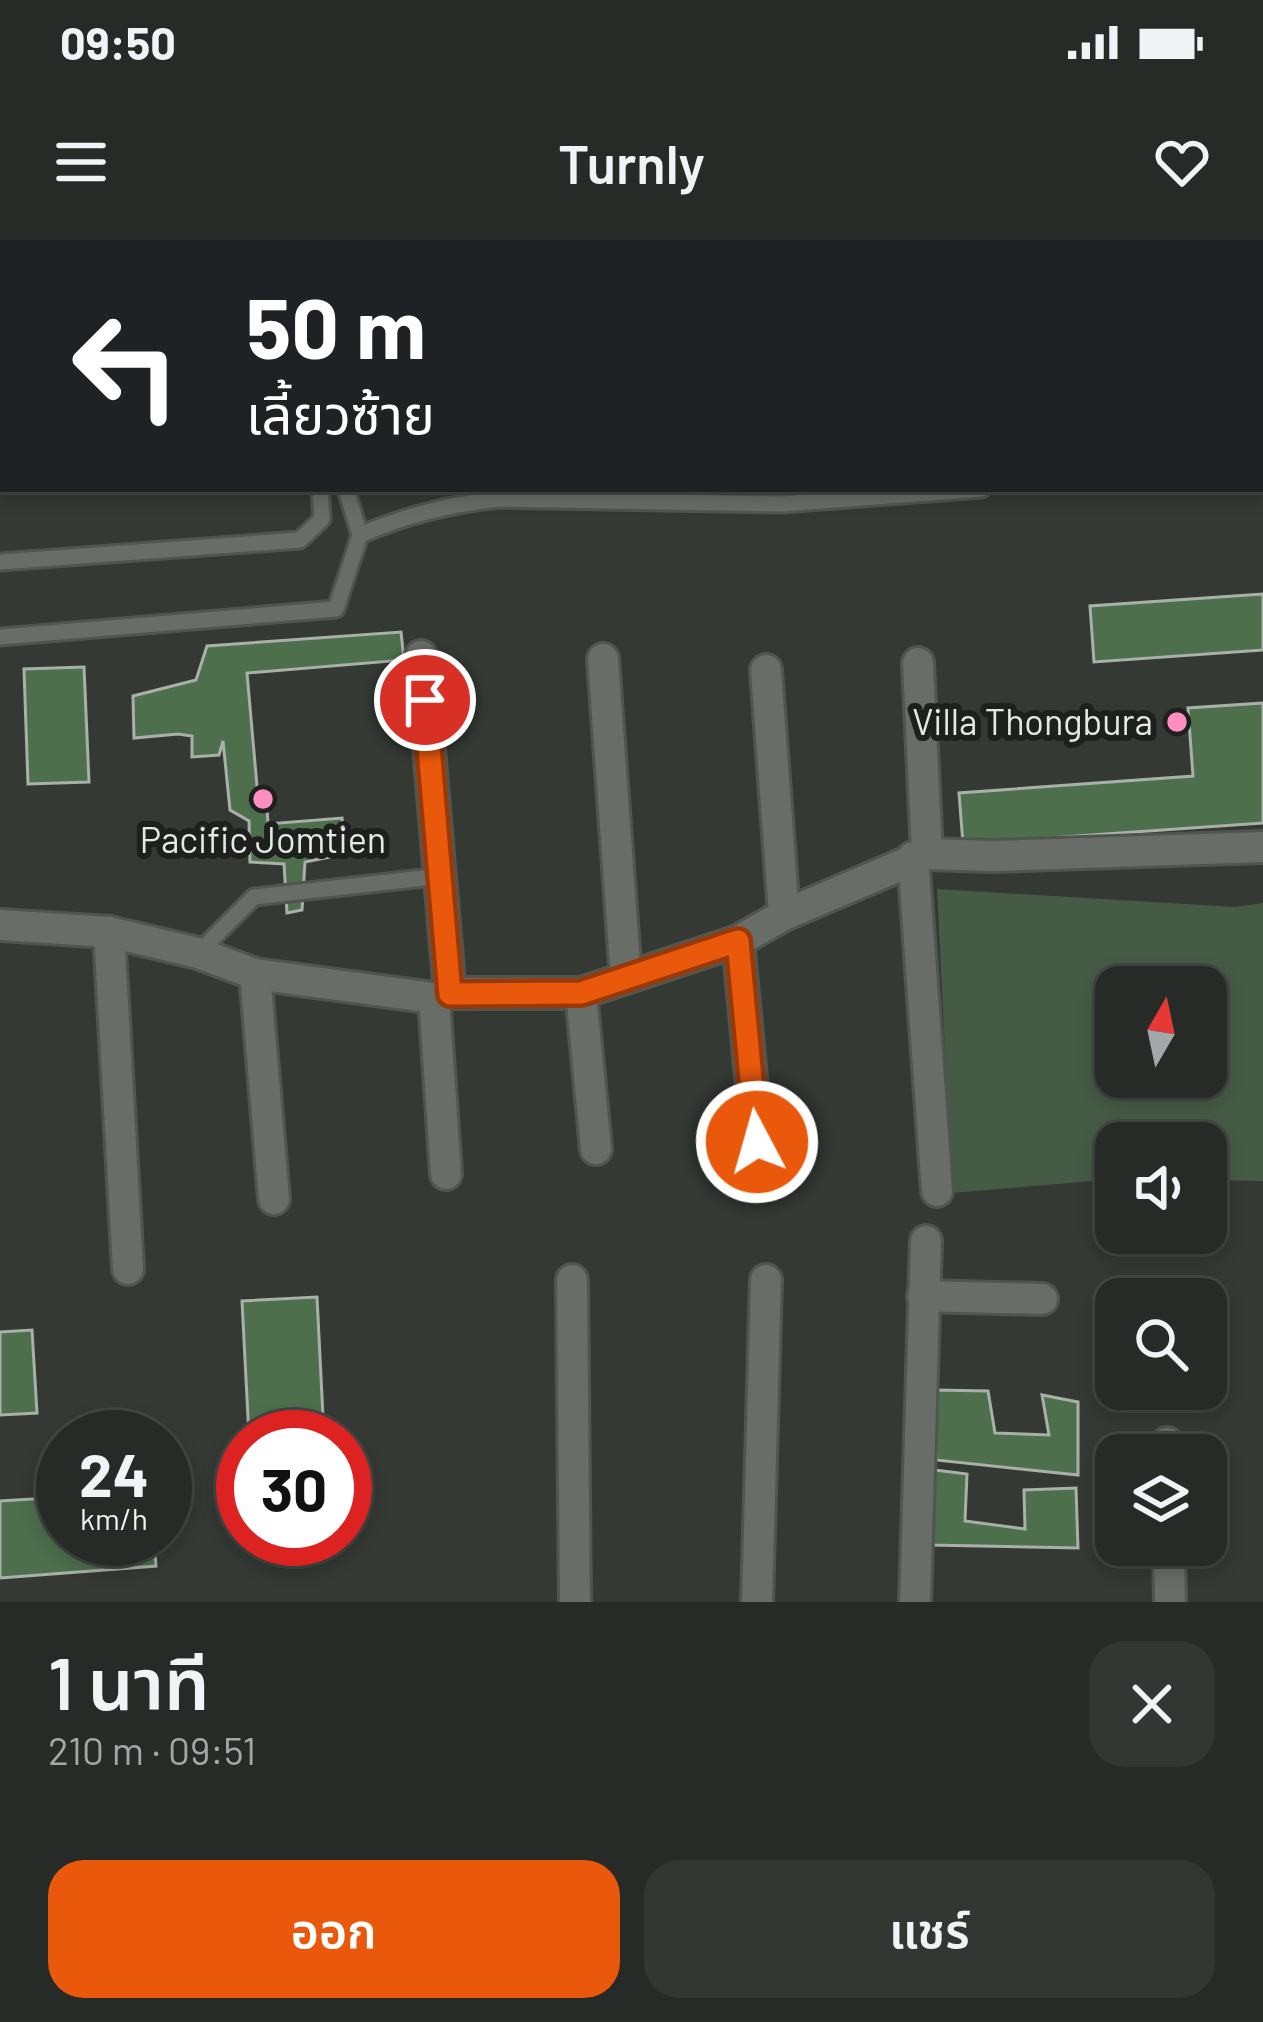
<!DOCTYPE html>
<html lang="th">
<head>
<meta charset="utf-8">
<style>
	:root { --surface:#272b27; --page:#333733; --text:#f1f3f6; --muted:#a4a7a7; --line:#434744; --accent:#ea580c }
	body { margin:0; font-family:Barlow,"Noto Sans Thai",sans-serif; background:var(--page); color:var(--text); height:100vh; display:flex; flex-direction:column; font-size:45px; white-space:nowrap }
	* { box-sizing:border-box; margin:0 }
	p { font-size:39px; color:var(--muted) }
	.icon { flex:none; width:66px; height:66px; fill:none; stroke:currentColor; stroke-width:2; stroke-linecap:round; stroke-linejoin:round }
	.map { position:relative; height:1362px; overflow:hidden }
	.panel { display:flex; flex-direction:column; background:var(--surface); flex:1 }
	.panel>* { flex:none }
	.top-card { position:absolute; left:0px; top:0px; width:1263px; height:252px; box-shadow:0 6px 18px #0003,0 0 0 3px var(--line); background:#202124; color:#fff; overflow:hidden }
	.needle { width:78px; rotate:9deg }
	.tools { position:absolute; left:1095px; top:726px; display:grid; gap:24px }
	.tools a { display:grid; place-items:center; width:132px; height:132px; border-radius:24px; background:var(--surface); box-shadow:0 6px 18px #0003,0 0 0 3px var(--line); font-size:60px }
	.speed { position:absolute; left:36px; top:1170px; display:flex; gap:24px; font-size:60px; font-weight:700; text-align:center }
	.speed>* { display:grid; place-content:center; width:156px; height:156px; border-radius:50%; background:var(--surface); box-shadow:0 6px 18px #0003,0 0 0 3px var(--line); line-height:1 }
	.speed small { font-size:30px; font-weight:400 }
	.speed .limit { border:18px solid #d22; background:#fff; color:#111 }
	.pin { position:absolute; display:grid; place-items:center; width:102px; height:102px; color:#fff; margin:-51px; border:6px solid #fff; border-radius:50%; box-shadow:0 3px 12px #0007 }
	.me { position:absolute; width:132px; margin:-66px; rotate:354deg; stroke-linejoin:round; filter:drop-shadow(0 0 9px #0008) }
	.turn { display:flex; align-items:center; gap:42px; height:252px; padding:0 48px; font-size:54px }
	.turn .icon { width:156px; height:156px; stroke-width:2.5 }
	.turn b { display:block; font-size:84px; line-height:102px }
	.round { display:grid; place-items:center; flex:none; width:126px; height:126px; border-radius:36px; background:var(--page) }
	.summary { display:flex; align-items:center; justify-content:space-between; height:204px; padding:0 48px }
	h1 { font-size:72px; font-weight:600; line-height:90px }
	.primary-button { display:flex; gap:24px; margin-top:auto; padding:24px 48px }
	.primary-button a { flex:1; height:138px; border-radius:36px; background:var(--accent); color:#fff; font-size:48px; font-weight:600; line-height:138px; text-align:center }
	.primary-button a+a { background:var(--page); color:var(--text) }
	.status { display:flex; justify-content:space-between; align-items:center; height:84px; padding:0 60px; background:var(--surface); direction:ltr }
	.status svg { height:33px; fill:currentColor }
	header { display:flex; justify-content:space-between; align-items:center; height:156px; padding:0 48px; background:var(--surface); font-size:54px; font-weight:600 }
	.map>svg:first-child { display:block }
	.green { fill:#465b45; fill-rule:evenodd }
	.building { fill:#4d6f4c; stroke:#a9afa9; stroke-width:3 }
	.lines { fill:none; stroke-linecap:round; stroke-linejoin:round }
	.service-casing { stroke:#505550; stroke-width:21 }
	.minor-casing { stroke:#505550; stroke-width:36 }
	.service { stroke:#686d67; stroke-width:15 }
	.minor { stroke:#686d67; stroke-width:30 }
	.route-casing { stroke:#983908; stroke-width:30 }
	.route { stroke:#ea580c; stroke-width:21 }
	.poi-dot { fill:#fd8ebf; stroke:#1e201d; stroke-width:4.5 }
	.labels { text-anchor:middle; stroke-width:12; stroke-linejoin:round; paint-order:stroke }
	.poi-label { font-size:36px; fill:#e5e8e5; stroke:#1e201d; text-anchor:end }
</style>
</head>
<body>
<div class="status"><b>09:50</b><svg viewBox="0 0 49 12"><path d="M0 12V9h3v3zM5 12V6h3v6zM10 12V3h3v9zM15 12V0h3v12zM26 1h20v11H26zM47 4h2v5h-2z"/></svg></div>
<header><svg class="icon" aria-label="menu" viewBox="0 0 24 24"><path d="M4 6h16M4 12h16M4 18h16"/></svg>Turnly<svg class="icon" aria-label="heart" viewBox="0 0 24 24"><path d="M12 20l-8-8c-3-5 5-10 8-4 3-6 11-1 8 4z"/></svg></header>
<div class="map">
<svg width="1263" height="1362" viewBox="0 0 1263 1362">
	<rect width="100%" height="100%" fill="#343934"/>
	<path class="green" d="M937 649 1235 667 1263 663V941L1206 940V903H1116V939L952 953ZM1116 747H1206V837H1116Z"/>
	<g class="building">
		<path d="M1263 354V410L1094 422 1090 366Z"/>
		<path d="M401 392 404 420 247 433 259 569 267 568 268 584 342 578 345 614 305 622 302 670 287 673 284 624 250 622 249 581 230 570 223 501 219 515 192 517V496L178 494 134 498 133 456 196 440 207 406Z"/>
		<path d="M84 427 89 542 28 544 24 429Z"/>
		<path d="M1263 463V583L963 604 959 553 1193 536 1188 468Z"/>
		<path d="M317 1057 324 1197H249L242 1061Z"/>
		<path d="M32 1090 37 1173 0 1175V1092Z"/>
		<path d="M935 1150 988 1151 995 1193 1049 1195 1042 1155 1078 1162V1235L936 1220Z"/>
		<path d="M927 1229 967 1234 965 1281 1025 1289 1024 1250 1076 1248 1078 1308 930 1305Z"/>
		<path d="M63 1257V1299H154L156 1326 0 1338V1261Z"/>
	</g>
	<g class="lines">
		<defs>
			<g id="service">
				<path d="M305 0 306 3"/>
				<path d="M1042 0V3"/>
				<path d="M158 3 161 0"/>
				<path d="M334 3 335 0"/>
				<path d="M0 60H3"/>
				<path d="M346 249 360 295"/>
				<path d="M0 322 300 300 322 279 320 249"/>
				<path d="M0 397 336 369 360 295C406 275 450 264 500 259L782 264 982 249"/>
				<path d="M198 713 254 657 441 636"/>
			</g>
			<g id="minor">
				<path d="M1260 41H1263"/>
				<path d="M421 416 450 753"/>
				<path d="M603 419 626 738"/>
				<path d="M918 423 927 614"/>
				<path d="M766 430 784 675"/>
				<path d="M913 617 937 951"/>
				<path d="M0 685 109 692 198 713 255 734 434 758 450 753H581L738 701 784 675 927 614 993 616 1263 607"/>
				<path d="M109 692 128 1029"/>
				<path d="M738 701 761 941"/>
				<path d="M255 734 274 959"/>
				<path d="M581 753 596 909"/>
				<path d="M434 758 446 934"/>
				<path d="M572 1040 575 1362"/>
				<path d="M923 1056 1042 1059"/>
				<path d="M1167 1203V1215"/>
				<path d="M1169 1305 1170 1362"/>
				<path d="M757 1362 766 1040"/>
				<path d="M915 1362 926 1001"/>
			</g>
		</defs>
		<use href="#service" class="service-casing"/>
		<use href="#minor" class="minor-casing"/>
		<use href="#service" class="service"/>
		<use href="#minor" class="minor"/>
	</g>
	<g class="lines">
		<defs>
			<path id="route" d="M425 460 450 754 581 753 738 701 757 902"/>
		</defs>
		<use href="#route" class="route-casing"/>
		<use href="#route" class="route"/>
	</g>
	<g class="poi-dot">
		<circle cx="1177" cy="482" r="12"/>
		<circle cx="263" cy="559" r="12"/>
	</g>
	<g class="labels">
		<g class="poi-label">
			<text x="1153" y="495">Villa Thongbura</text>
			<text x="263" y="613" text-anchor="middle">Pacific Jomtien</text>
		</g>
	</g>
</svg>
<div class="tools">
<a><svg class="needle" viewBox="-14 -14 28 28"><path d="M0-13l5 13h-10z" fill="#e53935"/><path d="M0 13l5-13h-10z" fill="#a4a7a7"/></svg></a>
<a><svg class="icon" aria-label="sound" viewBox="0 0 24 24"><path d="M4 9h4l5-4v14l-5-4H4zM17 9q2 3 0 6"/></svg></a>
<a><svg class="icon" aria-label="search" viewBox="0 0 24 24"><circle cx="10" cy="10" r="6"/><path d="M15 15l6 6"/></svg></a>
<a><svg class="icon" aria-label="layers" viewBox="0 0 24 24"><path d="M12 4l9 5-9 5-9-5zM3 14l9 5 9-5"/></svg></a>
</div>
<div class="speed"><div>24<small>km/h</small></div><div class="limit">30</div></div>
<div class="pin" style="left:425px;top:460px;background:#d93025"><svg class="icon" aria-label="arrive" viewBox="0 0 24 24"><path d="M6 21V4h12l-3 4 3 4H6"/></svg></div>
<svg class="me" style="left:757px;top:902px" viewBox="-20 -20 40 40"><circle r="17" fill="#ea580c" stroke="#fff" stroke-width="3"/><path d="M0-11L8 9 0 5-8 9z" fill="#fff"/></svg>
<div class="top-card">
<div class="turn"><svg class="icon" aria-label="left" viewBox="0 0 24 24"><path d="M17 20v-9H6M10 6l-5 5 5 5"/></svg><div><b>50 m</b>เลี้ยวซ้าย</div></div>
</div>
</div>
<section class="panel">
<div class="summary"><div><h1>1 นาที</h1><p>210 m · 09:51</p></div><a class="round"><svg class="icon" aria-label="close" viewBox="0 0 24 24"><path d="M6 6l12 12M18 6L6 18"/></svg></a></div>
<div class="primary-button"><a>ออก</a><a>แชร์</a></div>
</section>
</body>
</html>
